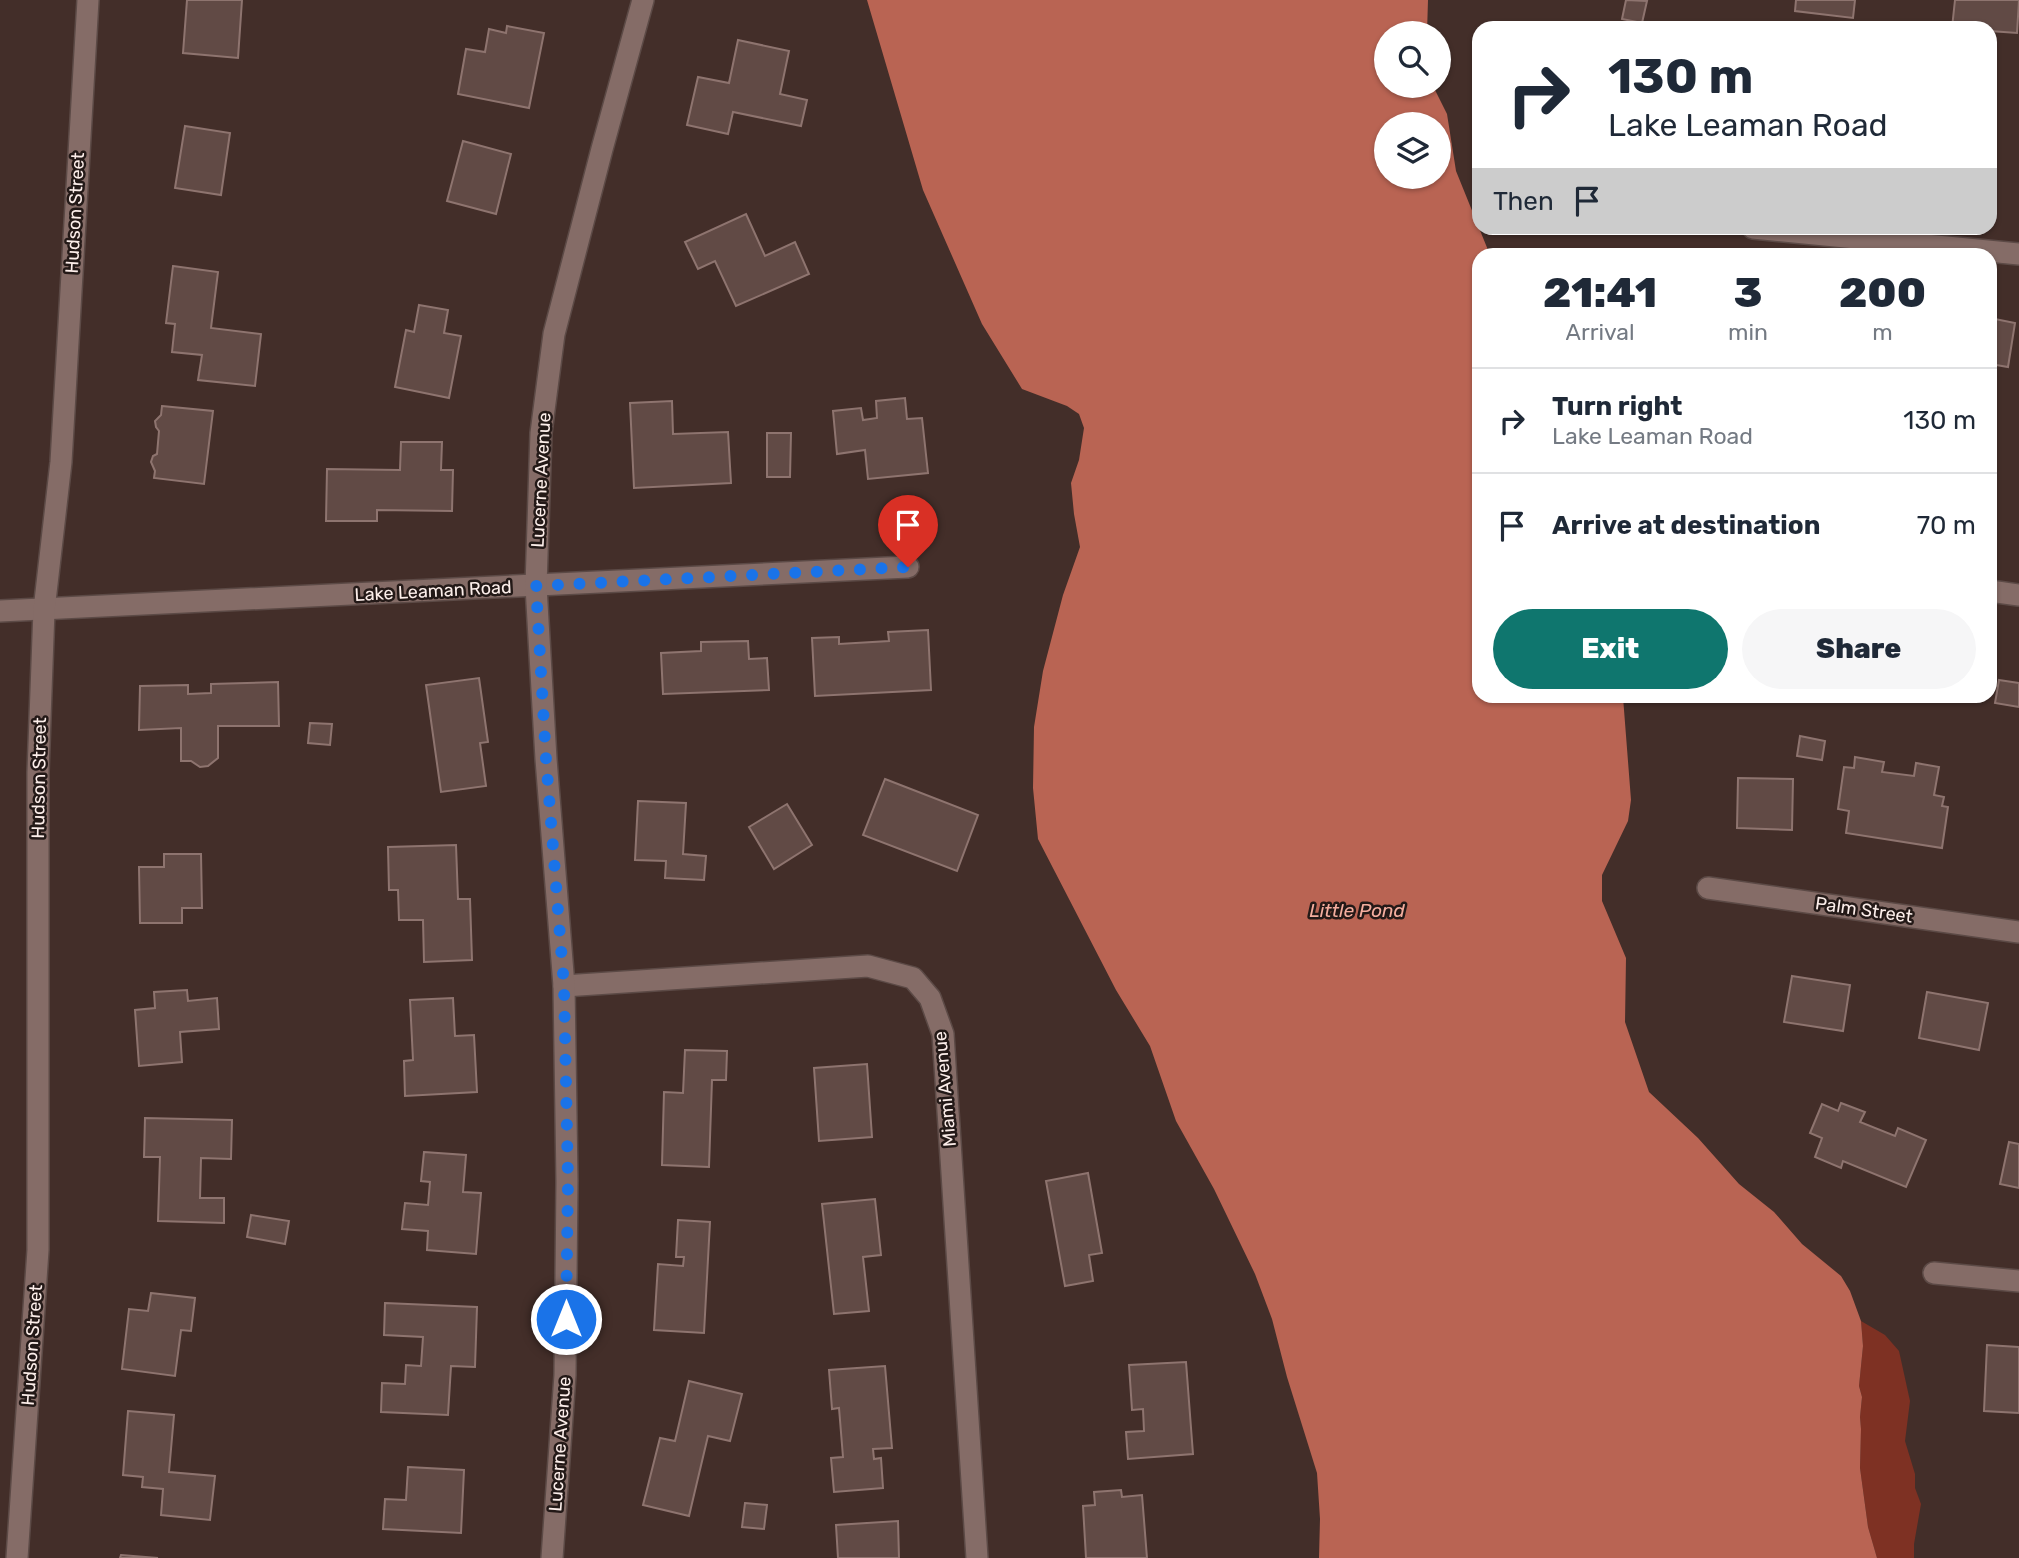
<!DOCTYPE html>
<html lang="en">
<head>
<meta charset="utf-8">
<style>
	:root { --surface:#fff; --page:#f6f6f7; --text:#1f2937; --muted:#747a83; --line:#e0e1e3; --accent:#0f766e }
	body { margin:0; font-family:Rubik,sans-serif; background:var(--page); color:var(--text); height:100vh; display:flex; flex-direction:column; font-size:26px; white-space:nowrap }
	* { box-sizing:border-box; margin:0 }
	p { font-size:23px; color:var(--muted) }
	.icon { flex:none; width:38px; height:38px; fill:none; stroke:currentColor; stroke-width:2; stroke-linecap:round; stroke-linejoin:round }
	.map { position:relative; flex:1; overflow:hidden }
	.drawer { position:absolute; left:1472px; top:248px; width:525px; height:455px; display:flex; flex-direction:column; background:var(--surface); border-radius:21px; box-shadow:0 2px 5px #0004 }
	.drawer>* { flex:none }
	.hud { position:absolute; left:1472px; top:21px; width:525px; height:214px; border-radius:21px; box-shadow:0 2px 5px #0004; background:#fff; color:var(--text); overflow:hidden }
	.tools { position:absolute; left:1374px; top:21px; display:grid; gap:14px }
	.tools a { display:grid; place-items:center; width:77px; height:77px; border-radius:50%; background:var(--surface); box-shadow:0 2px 5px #0004; font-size:35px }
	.pin { position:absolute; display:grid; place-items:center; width:60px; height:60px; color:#fff; margin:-72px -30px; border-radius:50% 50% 50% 0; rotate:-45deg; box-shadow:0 0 7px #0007 }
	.pin .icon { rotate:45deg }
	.me { position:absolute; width:77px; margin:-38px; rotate:0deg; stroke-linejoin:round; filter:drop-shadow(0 0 5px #0008) }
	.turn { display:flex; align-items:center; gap:24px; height:147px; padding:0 21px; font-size:32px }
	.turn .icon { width:91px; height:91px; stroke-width:2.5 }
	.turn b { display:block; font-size:49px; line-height:60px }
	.then { display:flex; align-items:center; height:66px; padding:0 21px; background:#0003; gap:14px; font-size:26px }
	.eta { display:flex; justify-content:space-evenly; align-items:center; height:119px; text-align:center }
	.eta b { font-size:42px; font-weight:800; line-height:49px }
	.action { display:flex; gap:14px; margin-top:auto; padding:14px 21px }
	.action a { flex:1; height:80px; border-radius:42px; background:var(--accent); color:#fff; font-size:28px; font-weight:800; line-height:80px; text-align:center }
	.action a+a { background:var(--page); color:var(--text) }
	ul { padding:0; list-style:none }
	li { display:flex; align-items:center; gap:21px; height:105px; padding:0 21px; border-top:2px solid var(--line) }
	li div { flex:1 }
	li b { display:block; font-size:26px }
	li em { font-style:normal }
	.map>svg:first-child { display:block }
	.green { fill:#7e3123 }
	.water { fill:#b96453; fill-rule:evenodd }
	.building { fill:#614a45; stroke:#8e746f; stroke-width:2 }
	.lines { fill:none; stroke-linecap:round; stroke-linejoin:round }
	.street-casing { stroke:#5c4a46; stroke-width:24 }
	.street { stroke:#856c67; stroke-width:21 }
	.route { stroke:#1a73e8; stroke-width:12; stroke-dasharray:0 21.6 }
	.labels { text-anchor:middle; stroke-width:5; stroke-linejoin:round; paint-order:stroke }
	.street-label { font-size:18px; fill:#fceeea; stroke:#231917 }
	.water-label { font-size:19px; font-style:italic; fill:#f5ae9f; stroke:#231917 }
</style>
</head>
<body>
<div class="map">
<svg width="2019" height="1558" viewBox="0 0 2019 1558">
	<rect width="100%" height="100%" fill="#432e29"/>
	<path class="green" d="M1861 1321 1885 1335 1899 1351 1910 1401 1905 1441 1915 1474V1488L1921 1504 1914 1544V1558H1877L1868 1527 1860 1468 1861 1429 1860 1417 1862 1397 1859 1386 1863 1346Z"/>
	<path class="water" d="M867 0H1428L1427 33H1386V86H1433L1447 114 1456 171 1490 255 1479 256V696L1623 697 1631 800 1628 821 1602 875V901L1626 958 1625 1022 1649 1092 1698 1138 1739 1184 1774 1212 1802 1244 1841 1276 1850 1291 1861 1321 1863 1346 1859 1386 1862 1397 1860 1417 1861 1429 1860 1468 1868 1527 1877 1558H1319L1320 1519 1317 1473 1287 1377 1272 1319 1255 1274 1214 1189 1176 1121 1150 1046 1116 990 1038 839 1033 788 1034 727 1043 671 1063 595 1080 547 1074 514 1071 483 1079 460 1084 428 1079 414 1067 406 1022 389 982 324 923 190ZM1386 124H1438V177H1386Z"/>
	<g class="building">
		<path d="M187 0H242L238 58 183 53Z"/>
		<path d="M1626 0 1647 1 1642 23 1622 19Z"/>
		<path d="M1796 0H1855L1853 18 1795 11Z"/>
		<path d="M1955 0H2019L2017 33 1990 31V28H1952Z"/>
		<path d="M507 26 544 33 529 108 458 94 466 49 485 52 489 29 506 33Z"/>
		<path d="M738 40 789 51 780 94 807 100 801 126 733 112 728 134 687 125 698 77 729 83Z"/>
		<path d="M1990 122 1994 123 1990 147Z"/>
		<path d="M185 126 230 133 221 195 175 188Z"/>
		<path d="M463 141 511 154 496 214 447 201Z"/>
		<path d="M746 214 765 256 795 242 809 274 736 306 715 261 698 269 685 242Z"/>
		<path d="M173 266 218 272 211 328 261 334 255 386 198 380 202 355 172 352 175 324 166 323Z"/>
		<path d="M419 305 448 310 444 333 461 336 449 398 395 387 406 330 414 332Z"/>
		<path d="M1990 318 2015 323 2008 367 1990 364Z"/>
		<path d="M905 398 907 419 922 418 928 473 868 479 865 450 837 454 833 411 861 408 863 420 877 418 876 401Z"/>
		<path d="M672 401 673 434 728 432 731 483 634 488 630 403Z"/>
		<path d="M162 406 213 411 204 484 154 478 155 471 151 462 153 456 157 454 159 431 156 427 155 421 161 415Z"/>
		<path d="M767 433H791L790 477H767Z"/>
		<path d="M401 442H442L441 470H453L452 511 377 510V521H326L327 469 400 470Z"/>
		<path d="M928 630 931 690 815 696 812 638 839 637V644L889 641 888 632Z"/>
		<path d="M748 641 749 659 767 658 769 690 663 694 661 653 701 651V642Z"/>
		<path d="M479 678 488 742 480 743 486 786 441 792 426 685Z"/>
		<path d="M1999 680 2019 683V707L1995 703Z"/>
		<path d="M278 682 279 726H218V758L208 766 200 767 191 761H181V728L139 730 140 686 188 685V694L211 693V684Z"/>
		<path d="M310 723 332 724 330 745 308 743Z"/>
		<path d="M1800 736 1825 741 1822 760 1797 756Z"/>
		<path d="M1855 757 1884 762 1882 772 1914 776 1916 763 1939 767 1934 795 1944 797 1942 806 1948 807 1942 848 1846 833 1849 811 1838 809 1844 767 1854 768Z"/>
		<path d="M1738 778 1793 779 1792 830 1737 828Z"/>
		<path d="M885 779 978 815 957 871 863 835Z"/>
		<path d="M638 801 686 803 683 854 706 856 704 880 665 878 666 861 635 860Z"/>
		<path d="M787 804 812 845 774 869 749 827Z"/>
		<path d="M456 845 458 899H470L472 960 424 962 423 920H399L398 890H389L388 847Z"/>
		<path d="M164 854H201L202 908H182V923H140L139 867H164Z"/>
		<path d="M1792 976 1850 985 1843 1031 1784 1022Z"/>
		<path d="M187 990 188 1001 217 998 219 1029 180 1032 182 1062 139 1066 135 1010 155 1008 154 992Z"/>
		<path d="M1927 992 1988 1003 1979 1050 1919 1038Z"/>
		<path d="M453 998 455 1036 474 1035 477 1092 405 1096 404 1061 413 1060 410 1000Z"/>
		<path d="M685 1050 727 1051 726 1080H712L709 1167 662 1165 664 1092 683 1093Z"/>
		<path d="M867 1064 872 1137 819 1141 814 1068Z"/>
		<path d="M1841 1103 1865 1112 1860 1122 1895 1136 1898 1128 1926 1140 1906 1187 1843 1161 1841 1168 1815 1157 1822 1138 1810 1133 1822 1104 1838 1111Z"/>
		<path d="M145 1118 232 1120 231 1159 201 1158 200 1198H224V1223L158 1221 160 1157H144Z"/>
		<path d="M2009 1142 2019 1144V1188L2000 1184Z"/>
		<path d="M424 1152 466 1155 463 1192 481 1193 476 1254 427 1250 428 1231 402 1229 405 1203 428 1205 430 1182 421 1181Z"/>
		<path d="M1088 1173 1102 1253 1089 1255 1093 1281 1065 1286 1046 1181Z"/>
		<path d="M875 1199 881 1255 863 1257 869 1311 834 1314 822 1204Z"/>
		<path d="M251 1215 289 1221 285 1244 247 1237Z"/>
		<path d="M678 1220 710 1222 704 1333 654 1330 658 1264 683 1266 684 1257H676Z"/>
		<path d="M151 1293 195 1298 191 1331 181 1330 175 1376 122 1369 129 1309 148 1311Z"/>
		<path d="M385 1303 477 1307 475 1367 451 1366 448 1415 381 1412 382 1383 405 1384 406 1365 421 1366 423 1337 384 1335Z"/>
		<path d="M1987 1345 2019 1347V1413L1984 1411Z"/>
		<path d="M1186 1362 1193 1454 1128 1459 1126 1432 1144 1431 1143 1409 1132 1410 1129 1365Z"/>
		<path d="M885 1366 892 1448 873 1449 874 1459 881 1458 883 1488 834 1492 831 1458 843 1457 839 1408 832 1409 829 1370Z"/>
		<path d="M689 1381 742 1394 730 1441 708 1436 689 1516 643 1505 660 1438 675 1441Z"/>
		<path d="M128 1411 174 1415 169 1472 215 1476 210 1520 161 1515 163 1489 142 1487 143 1477 123 1475Z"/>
		<path d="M408 1467 464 1470 461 1533 383 1529 385 1499 406 1500Z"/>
		<path d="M1121 1490 1122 1497 1142 1495 1147 1558H1086L1083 1506 1095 1505 1094 1492Z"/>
		<path d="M745 1503 767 1505 764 1529 742 1527Z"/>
		<path d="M898 1521 899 1558H838L836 1525Z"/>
		<path d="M121 1555 158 1558H120Z"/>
	</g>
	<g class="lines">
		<defs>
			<g id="street">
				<path d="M1753 228 2019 254"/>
				<path d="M1990 591 2019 595"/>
				<path d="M0 611 908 567"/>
				<path d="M1708 888 2019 932"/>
				<path d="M564 986 868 966 913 978 930 998 943 1034 977 1558"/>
				<path d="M1934 1273 2019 1281"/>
				<path d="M17 1558 38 1250V772L44 610 61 462 88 0"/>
				<path d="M552 1558 565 1375 567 1181 564 986 546 759 536 586 541 433 554 334 602 149 643 0"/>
			</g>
		</defs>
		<use href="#street" class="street-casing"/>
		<use href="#street" class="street"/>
	</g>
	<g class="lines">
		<path class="route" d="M566 1319 568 1181 564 986 546 759 536 586 908 567"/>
	</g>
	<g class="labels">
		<g class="street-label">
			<text transform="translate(75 213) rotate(-87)" y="6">Hudson Street</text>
			<text transform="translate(541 480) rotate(-87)" y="6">Lucerne Avenue</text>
			<text transform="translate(433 591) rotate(-3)" y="6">Lake Leaman Road</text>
			<text transform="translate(39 778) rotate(-89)" y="6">Hudson Street</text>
			<text transform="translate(1864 910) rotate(8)" y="6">Palm Street</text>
			<text transform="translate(945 1089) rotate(-95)" y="6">Miami Avenue</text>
			<text transform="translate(32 1345) rotate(-86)" y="6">Hudson Street</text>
			<text transform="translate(560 1444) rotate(-86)" y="6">Lucerne Avenue</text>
		</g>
		<g class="water-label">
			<text x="1357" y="917">Little Pond</text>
		</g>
	</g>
</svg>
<div class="tools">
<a><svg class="icon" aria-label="search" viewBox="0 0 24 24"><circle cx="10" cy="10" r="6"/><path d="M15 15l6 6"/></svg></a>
<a><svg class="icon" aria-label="layers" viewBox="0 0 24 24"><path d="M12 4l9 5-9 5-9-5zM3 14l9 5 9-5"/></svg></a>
</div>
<div class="pin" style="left:908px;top:567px;background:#d93025"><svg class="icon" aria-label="arrive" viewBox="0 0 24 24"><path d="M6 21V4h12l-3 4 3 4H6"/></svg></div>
<svg class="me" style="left:566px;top:1319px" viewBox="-20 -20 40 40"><circle r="17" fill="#1a73e8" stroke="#fff" stroke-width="3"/><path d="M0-11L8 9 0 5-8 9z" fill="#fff"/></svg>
<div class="hud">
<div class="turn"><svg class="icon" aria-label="right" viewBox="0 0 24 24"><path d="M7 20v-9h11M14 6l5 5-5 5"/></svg><div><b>130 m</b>Lake Leaman Road</div></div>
<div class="then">Then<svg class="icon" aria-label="arrive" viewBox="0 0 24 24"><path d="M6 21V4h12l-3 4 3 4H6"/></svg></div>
</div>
<section class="drawer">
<div class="eta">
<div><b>21:41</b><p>Arrival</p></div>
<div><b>3</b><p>min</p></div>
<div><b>200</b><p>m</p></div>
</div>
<ul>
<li><svg class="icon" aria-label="right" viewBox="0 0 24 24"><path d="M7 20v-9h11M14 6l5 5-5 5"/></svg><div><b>Turn right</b><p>Lake Leaman Road</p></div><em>130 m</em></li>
<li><svg class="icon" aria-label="arrive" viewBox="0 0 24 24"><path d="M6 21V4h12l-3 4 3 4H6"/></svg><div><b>Arrive at destination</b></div><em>70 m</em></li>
</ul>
<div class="action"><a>Exit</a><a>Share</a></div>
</section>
</div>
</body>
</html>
